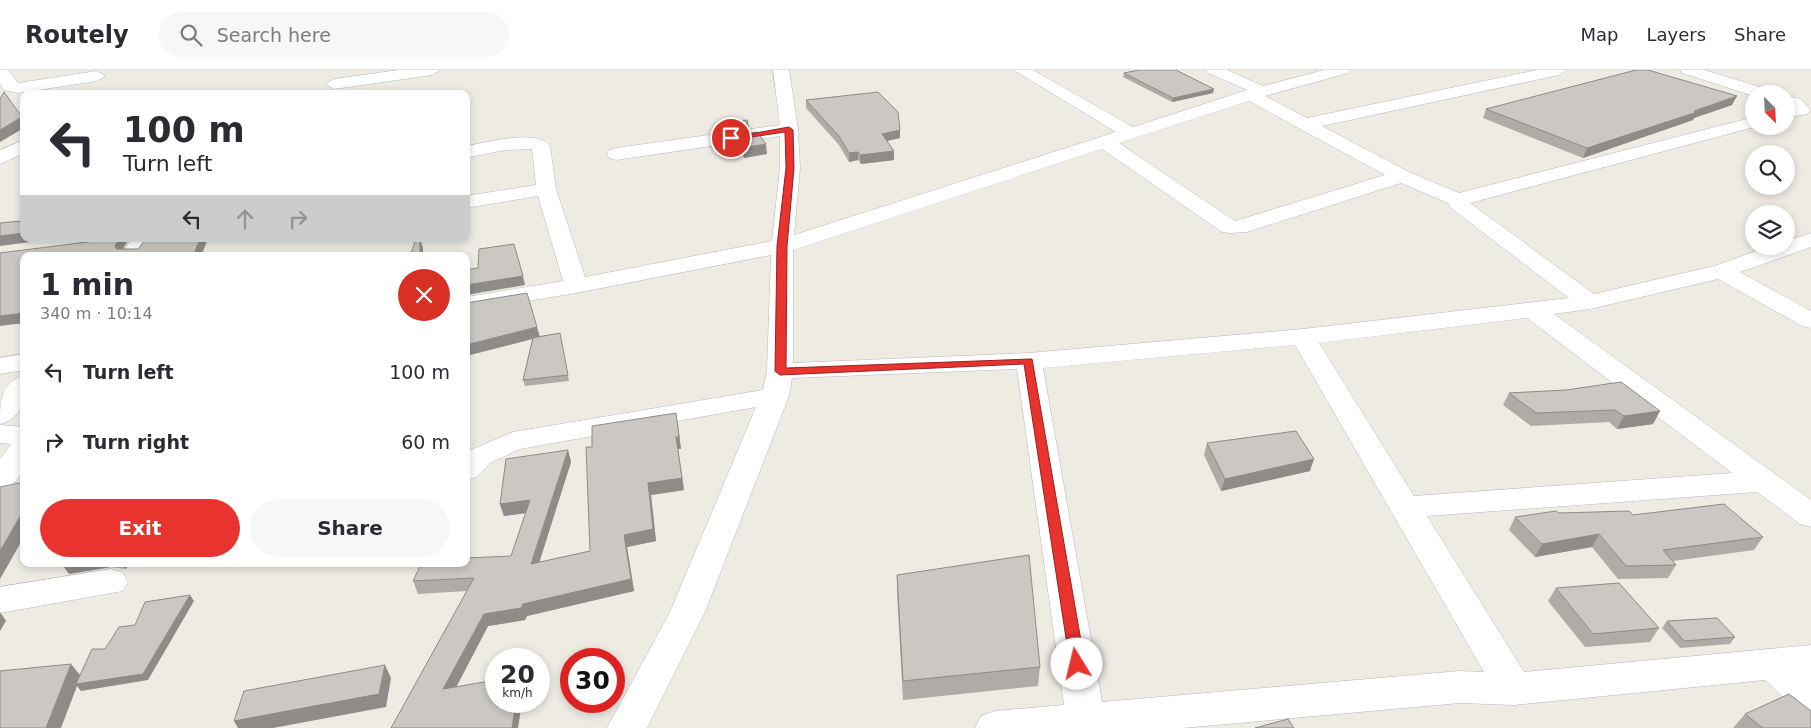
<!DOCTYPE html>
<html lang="en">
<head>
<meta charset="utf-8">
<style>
	:root { --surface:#fff; --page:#f7f7f7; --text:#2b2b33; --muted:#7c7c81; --line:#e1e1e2; --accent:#e8332f }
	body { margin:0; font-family:"DejaVu Sans",sans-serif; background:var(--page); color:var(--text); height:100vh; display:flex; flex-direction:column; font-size:19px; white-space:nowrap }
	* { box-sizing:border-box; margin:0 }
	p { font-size:16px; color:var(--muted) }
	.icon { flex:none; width:28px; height:28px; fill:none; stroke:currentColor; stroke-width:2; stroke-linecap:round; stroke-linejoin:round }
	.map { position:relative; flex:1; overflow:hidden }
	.side { position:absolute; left:20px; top:182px; width:450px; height:315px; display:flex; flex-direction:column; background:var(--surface); border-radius:10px; box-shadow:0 2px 8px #0003 }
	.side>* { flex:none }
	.guide { position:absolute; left:20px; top:20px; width:450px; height:152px; border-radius:10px; box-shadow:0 2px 8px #0003; background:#fff; color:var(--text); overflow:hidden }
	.needle { width:32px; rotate:156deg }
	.tools { position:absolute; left:1745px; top:15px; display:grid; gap:10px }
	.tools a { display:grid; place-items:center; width:50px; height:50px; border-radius:50%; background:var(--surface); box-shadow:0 2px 8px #0003; font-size:25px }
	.speed { position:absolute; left:485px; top:578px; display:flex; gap:10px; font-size:25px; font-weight:700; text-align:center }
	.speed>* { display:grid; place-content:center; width:65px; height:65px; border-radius:50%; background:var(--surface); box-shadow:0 2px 8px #0003; line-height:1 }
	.speed small { font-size:12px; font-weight:400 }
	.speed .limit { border:8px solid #d22; background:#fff; color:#111 }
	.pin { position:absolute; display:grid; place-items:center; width:42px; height:42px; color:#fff; margin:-21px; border:2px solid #fff; border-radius:50%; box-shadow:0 1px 5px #0007 }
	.me { position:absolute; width:55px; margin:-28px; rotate:351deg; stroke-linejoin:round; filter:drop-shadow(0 0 4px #0008) }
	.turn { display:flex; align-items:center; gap:18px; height:105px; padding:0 20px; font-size:22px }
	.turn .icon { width:65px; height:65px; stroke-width:2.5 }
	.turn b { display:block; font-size:35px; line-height:42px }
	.lanes { display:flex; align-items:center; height:48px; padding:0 20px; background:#0003; justify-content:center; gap:25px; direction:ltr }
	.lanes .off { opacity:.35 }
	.round { display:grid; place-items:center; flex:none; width:52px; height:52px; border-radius:26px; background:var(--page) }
	.overview { display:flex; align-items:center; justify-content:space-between; height:85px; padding:0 20px }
	h1 { font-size:30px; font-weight:700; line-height:38px }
	.action { display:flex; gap:10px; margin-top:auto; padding:10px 20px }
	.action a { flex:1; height:58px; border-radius:30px; background:var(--accent); color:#fff; font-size:20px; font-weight:700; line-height:58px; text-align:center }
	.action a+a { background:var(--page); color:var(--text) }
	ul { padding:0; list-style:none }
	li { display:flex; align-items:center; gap:15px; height:70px; padding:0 20px }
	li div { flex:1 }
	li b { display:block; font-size:19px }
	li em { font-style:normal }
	header { display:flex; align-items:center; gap:30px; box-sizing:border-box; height:70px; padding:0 25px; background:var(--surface); border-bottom:1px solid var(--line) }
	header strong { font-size:24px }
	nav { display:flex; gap:28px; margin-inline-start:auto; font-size:18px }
	.search { width:350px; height:45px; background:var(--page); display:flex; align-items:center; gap:12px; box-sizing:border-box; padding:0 18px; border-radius:28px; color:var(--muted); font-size:19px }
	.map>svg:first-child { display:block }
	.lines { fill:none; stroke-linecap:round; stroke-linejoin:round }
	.minor-casing { stroke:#b6b9bd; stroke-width:1 }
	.minor { fill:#fff; fill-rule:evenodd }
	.wall { fill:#afaba7 }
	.shaded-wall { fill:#8e8b88 }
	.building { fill:#cbc7c2; stroke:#8e8b88 }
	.route { fill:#e8332f; stroke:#97211f }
</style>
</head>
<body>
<header>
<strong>Routely</strong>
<div class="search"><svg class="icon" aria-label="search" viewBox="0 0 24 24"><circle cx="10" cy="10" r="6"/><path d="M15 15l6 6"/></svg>Search here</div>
<nav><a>Map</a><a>Layers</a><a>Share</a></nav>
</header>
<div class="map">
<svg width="1811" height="658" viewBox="0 0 1811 658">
	<rect width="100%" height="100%" fill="#eeebe3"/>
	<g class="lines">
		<defs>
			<g id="minor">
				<path d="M0 0H8L18 13 97 1 105 6 97 11 18 23 4 20 0 14Z"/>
				<path d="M399 0H440L432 5 334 19 326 14 334 9Z"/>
				<path d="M773 0H789L798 59 800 98 794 165 1116 62 1014 0H1033L1133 57 1247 20 1208 3 1206 0H1227L1263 16 1324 0H1350L1348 3 1265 26 1307 48 1537 0H1567L1559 5 1322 56 1409 102 1459 123 1754 47V56H1758L1470 133 1594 224 1714 196 1771 176H1786V171L1811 163V177L1740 202 1811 241V258L1802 256 1718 209 1590 239 1554 244 1811 430V457L1800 454 1757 422 1427 446 1524 602 1811 575V646L1797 641 1765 610 1514 635 1460 633 1182 658H975L981 646 995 641 1064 635 1017 299 792 308 789 326 705 542 647 658H607L670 542 756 337 520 379 490 393 477 407 466 410V382L513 362 763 320 767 301 771 185 576 223 466 241V227L563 211 538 126 466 138V126L536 115 532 79 505 80 466 88V76C484 73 538 58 550 76L556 119 585 207 772 171 780 98V66L616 90 609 88 607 84 609 80 616 78 780 55ZM1249 31 1385 105 1235 151 1119 73ZM1102 79 1222 162 1230 163 1247 162 1401 113 1448 133 1451 138 1569 228 1303 259 1029 283 793 293V180ZM1527 248 1732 403 1414 426 1319 273ZM1295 275 1484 602 1460 601 1102 632 1043 298Z"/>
				<path d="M1680 0H1704L1770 20 1772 24H1754V26L1682 3Z"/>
				<path d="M1786 26 1801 29 1810 40 1807 44 1786 48V38L1790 37 1786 36Z"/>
				<path d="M24 70V83L0 94V80Z"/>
				<path d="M131 169H153L143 186H121Z"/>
				<path d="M24 284V300L0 304V288Z"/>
				<path d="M24 306C24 327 25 347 0 354 0 333 0 312 24 306Z"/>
				<path d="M0 355 24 357C24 382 30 412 0 420V389L11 374 0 373Z"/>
				<path d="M111 499 123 503 128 512 123 521 0 543V517Z"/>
			</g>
		</defs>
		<use href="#minor" class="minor-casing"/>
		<use href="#minor" class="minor"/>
	</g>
	<g class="wall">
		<path d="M1124 3 1213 23 1172 32 1123 7Z"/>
		<path d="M806 30 900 68 887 71 894 90 861 94 858 90 849 92 839 75 806 38Z"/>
		<path d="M1732 35 1694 48 1693 50 1583 88 1483 48 1486 39Z"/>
		<path d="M734 65 767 84 744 88 736 74Z"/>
		<path d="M560 263 569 311 525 316 523 310 532 269 466 286 540 266Z"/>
		<path d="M1509 323 1660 341 1653 354 1617 359 1609 352 1531 356 1503 335Z"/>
		<path d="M678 354 681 379H678L684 420 651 425 656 471 627 477 634 521 527 546 525 550 488 556 456 617 496 631H522L518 658H391L467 521 418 524 413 511 511 486 526 443 504 446 500 434 568 380 571 392 539 492 590 481 592 377Z"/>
		<path d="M1207 373 1310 401 1221 421 1204 385Z"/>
		<path d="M1559 443 1633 445 1763 467 1754 480 1673 491 1676 495 1668 508 1618 509 1592 477 1535 487 1509 460 1515 447Z"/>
		<path d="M62 494H128L126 499 111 497 69 504Z"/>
		<path d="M897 505 1040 597 1038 616 903 630 897 523Z"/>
		<path d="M1556 518 1659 558 1650 572 1585 577 1548 531Z"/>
		<path d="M1667 551 1735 567 1730 574 1680 578 1662 558Z"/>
		<path d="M1745 644 1811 658H1733Z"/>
	</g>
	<g class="shaded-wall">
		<path d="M1214 19 1213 23 1172 32 1173 28Z"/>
		<path d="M1737 26 1732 35 1694 48 1693 50 1583 88 1587 78Z"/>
		<path d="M22 47 24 52V58L0 72V60Z"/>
		<path d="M748 53 749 57 726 61V56Z"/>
		<path d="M900 60V68L882 72V64Z"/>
		<path d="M766 74 767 84 744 88 743 78Z"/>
		<path d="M894 81V90L861 94 860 85Z"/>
		<path d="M858 82V90L849 92V83Z"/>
		<path d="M24 163V169H53L0 176V166Z"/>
		<path d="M119 169H129L119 185 115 176Z"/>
		<path d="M200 169H208L201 186H193Z"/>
		<path d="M420 169 423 178V186H420Z"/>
		<path d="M523 206 525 215 466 225V215Z"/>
		<path d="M24 243V253L0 256V246Z"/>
		<path d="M537 257 540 267 466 286V275Z"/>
		<path d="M1660 341 1653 354 1617 359 1624 346Z"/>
		<path d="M676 343 681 379H678L684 420 651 425 656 471 627 477 634 521 527 546 525 550 488 556 449 631 443 619 484 544 523 534 624 465 648 413 676 367Z"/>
		<path d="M568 380 571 392 535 506 531 494Z"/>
		<path d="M1314 389 1310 401 1221 421 1225 409Z"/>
		<path d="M530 430 534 442 504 446 500 434Z"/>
		<path d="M22 443H24V467L0 509V481Z"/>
		<path d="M1599 464 1592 477 1535 487 1542 474Z"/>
		<path d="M62 494H108L111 497 69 504Z"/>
		<path d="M122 494H128L126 499Z"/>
		<path d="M190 525 194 531 148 610 81 621 77 616 61 658H46L71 594 81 606Z"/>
		<path d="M0 542 6 551 0 561Z"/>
		<path d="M385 595 391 608 386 637 273 658H238L234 651Z"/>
		<path d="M516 631H522L518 658H512Z"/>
	</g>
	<g class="building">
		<path d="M1139 0H1176L1214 19 1173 28 1124 3Z"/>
		<path d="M1636 0H1648L1737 26 1694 41 1697 42 1587 78 1486 39Z"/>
		<path d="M4 22 22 47 0 60V29Z"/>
		<path d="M878 22 898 42 900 60 882 64 894 81 860 85 858 82 849 83 839 66 806 30Z"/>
		<path d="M747 50 748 53 726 56 724 53Z"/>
		<path d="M757 62 766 74 743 78 734 65Z"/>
		<path d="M24 148V163L0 166V153L21 151Z"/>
		<path d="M111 169H119L115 176 116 179H138L146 169H200L193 186H24V243L0 246V183Z"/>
		<path d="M416 169H420V186H406H410Z"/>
		<path d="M514 174 523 206 466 215V200L478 198 479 179Z"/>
		<path d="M527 223 537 257 466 275V233Z"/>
		<path d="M560 263 568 305 523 310 533 268Z"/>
		<path d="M1621 312 1660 341 1624 346 1615 340 1536 343 1509 323 1566 320Z"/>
		<path d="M676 343 679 367H676L682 408 648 413 653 459 624 465 631 509 523 534 521 538 484 544 443 619 496 610V631H516L512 658H391L474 508 413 511 421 494H466V488L511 486 530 430 500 434 506 389 568 380 531 494 590 481 586 377H592V356Z"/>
		<path d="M1296 361 1314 389 1225 409 1207 373Z"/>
		<path d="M24 412V443H22L0 481V417Z"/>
		<path d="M1724 434 1763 467 1663 480 1676 495 1626 496 1599 464 1542 474 1515 447 1556 441 1559 443 1629 441 1633 445Z"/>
		<path d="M1029 485 1040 597 903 611 897 505Z"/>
		<path d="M1619 513 1659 558 1593 564 1556 518Z"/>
		<path d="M190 525 143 604 76 614 92 579H105L119 557 135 555 145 532Z"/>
		<path d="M1717 548 1735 567 1684 571 1667 551Z"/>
		<path d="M71 594 46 658H0V601Z"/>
		<path d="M385 595 379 624 234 651 244 621Z"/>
		<path d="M1789 624 1811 641V658H1763L1745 644Z"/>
		<path d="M1288 649 1294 658H1255Z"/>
	</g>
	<path class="route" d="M789 57 793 60 794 98 787 176 786 298 1032 289 1085 594 1083 598 1077 600 1072 598 1070 594 1024 294 780 305 775 301 777 176 786 98 785 62 731 70 728 68Z"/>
</svg>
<div class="tools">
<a><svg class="needle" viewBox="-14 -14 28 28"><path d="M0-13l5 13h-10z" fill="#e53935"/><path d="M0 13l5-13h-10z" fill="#7c7c81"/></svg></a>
<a><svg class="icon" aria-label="search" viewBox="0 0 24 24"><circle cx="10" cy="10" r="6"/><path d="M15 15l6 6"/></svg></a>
<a><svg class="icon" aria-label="layers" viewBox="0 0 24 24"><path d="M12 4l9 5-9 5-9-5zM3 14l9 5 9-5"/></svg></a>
</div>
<div class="speed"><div>20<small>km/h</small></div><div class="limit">30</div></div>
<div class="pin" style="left:731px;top:68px;background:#d93025"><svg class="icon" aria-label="arrive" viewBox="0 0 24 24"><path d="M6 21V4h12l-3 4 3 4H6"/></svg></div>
<svg class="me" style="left:1077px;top:594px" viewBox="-20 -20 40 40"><circle r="19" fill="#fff"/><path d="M0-13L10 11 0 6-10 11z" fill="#e8332f"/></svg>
<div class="guide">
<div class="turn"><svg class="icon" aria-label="left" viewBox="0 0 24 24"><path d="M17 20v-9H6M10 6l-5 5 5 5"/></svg><div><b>100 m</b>Turn left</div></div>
<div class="lanes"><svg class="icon" aria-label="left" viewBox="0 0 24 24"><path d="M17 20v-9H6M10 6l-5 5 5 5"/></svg><svg class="icon off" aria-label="ahead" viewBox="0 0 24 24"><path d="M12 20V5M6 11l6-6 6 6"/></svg><svg class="icon off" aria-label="right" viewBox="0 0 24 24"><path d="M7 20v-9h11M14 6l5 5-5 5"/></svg></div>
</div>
<section class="side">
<div class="overview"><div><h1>1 min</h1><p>340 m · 10:14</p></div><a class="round" style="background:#d93025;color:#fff"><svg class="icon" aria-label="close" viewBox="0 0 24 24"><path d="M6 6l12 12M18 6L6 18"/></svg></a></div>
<ul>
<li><svg class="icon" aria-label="left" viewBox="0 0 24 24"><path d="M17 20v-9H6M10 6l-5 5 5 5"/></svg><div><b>Turn left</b></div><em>100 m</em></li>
<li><svg class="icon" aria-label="right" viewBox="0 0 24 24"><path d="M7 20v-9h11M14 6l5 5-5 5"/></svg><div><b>Turn right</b></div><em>60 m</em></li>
</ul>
<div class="action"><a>Exit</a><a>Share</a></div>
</section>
</div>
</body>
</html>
